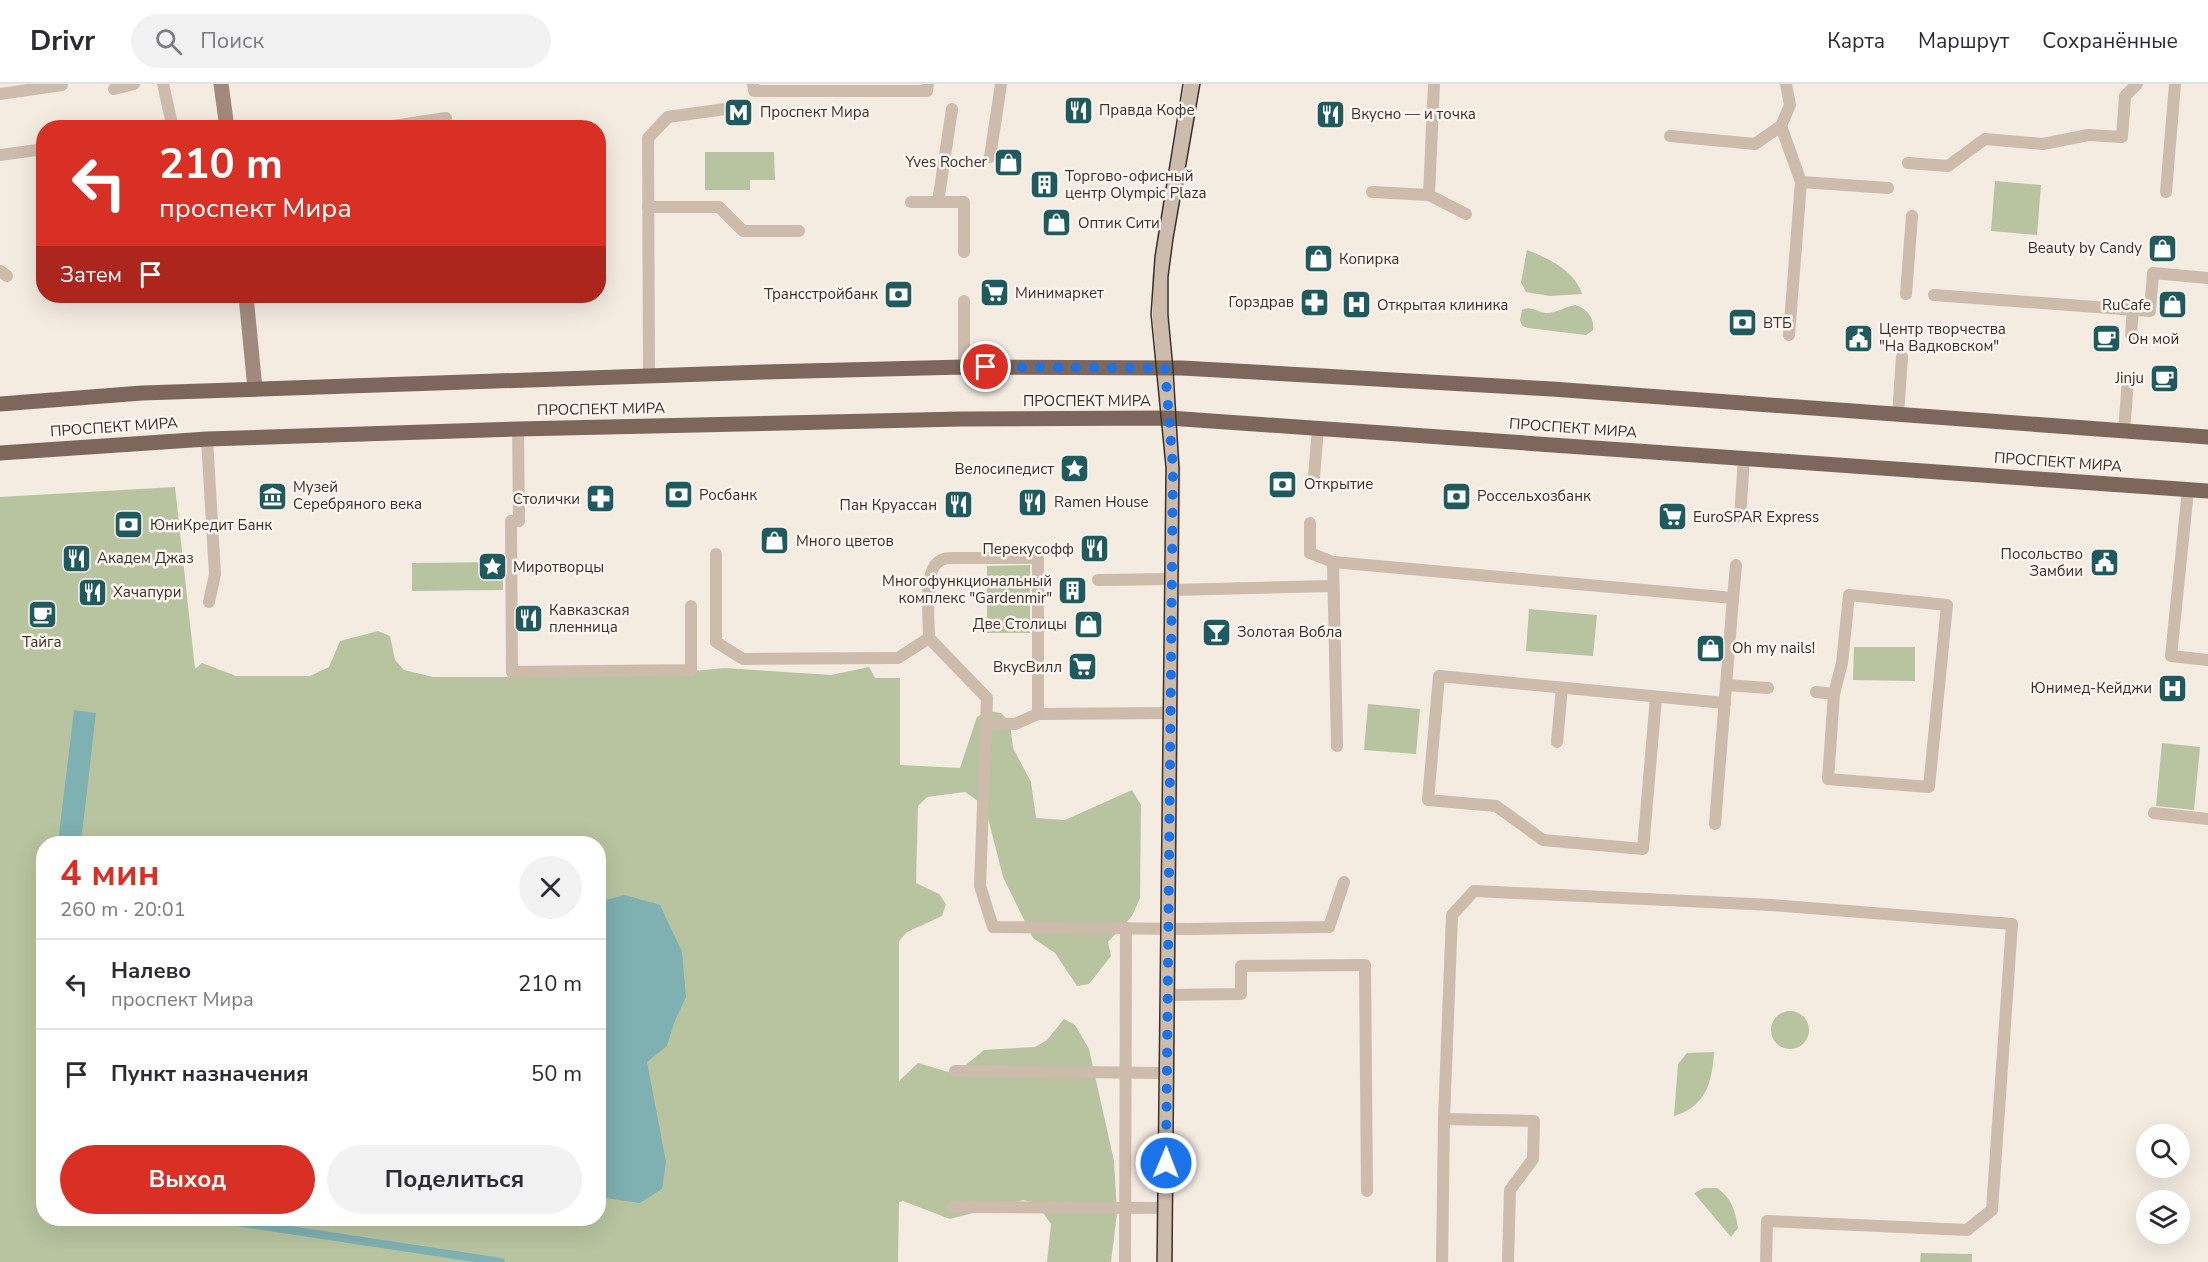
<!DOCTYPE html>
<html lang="ru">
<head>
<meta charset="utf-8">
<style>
	:root { --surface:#fff; --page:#f2f2f3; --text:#2b2b33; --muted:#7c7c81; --line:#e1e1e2; --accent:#d93025 }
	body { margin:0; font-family:"Nunito Sans",sans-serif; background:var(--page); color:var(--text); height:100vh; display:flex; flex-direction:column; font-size:22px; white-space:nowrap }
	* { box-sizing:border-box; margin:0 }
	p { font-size:20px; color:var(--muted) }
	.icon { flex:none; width:33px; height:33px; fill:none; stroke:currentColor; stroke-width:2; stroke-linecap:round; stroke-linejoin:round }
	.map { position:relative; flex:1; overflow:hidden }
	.drawer { position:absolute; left:36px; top:752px; width:570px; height:390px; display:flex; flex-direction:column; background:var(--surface); border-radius:24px; box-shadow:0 6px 24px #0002 }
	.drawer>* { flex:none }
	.top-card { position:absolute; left:36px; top:36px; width:570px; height:183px; border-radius:24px; box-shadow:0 6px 24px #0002; background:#d93025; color:#fff; overflow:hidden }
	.controls { position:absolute; left:2136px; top:1040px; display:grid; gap:12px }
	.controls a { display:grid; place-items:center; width:54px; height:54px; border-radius:50%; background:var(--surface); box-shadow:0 6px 24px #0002; font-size:30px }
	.pin { position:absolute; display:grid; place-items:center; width:51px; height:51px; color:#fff; margin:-26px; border:3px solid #fff; border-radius:50%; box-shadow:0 2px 6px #0007 }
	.me { position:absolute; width:66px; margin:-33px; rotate:1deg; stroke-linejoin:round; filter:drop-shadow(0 0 4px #0008) }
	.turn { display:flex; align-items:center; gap:21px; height:126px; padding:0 24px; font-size:27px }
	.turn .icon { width:78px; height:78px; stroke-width:2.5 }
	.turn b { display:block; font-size:42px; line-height:51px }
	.then { display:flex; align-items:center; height:57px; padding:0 24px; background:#0003; gap:12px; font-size:22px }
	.round { display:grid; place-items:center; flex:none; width:63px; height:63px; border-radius:32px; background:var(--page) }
	.summary { display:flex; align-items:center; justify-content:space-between; height:102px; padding:0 24px }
	h1 { font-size:36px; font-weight:700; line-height:45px; color:var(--accent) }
	.button { display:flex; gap:12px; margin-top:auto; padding:12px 24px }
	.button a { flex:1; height:69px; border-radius:36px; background:var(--accent); color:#fff; font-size:24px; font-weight:700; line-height:69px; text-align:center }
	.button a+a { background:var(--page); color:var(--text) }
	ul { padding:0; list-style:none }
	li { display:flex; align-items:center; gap:18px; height:90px; padding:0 24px; border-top:2px solid var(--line) }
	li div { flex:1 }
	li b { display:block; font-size:22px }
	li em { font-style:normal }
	header { display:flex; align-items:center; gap:36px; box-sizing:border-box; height:84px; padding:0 30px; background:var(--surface); border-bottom:2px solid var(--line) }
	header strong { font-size:28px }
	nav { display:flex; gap:33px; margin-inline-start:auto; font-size:21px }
	.search { width:420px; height:54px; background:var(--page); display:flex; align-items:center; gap:15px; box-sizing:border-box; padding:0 21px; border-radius:33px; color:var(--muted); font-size:22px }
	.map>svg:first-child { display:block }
	.green { fill:#b8c4a0; fill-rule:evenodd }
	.water { fill:#7fb0b2 }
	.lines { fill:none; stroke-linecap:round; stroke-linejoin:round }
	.stream { stroke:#7fb0b2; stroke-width:8 }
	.service { stroke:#cdbbac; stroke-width:12 }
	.tertiary { stroke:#cdbbac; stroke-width:15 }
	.secondary { stroke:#a18a7d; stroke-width:15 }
	.primary { stroke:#7d675c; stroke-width:15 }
	.tram { stroke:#3b302b; stroke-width:1.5 }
	.route { stroke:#1a73e8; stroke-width:10; stroke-dasharray:0 18 }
	.labels { text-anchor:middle; stroke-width:5; stroke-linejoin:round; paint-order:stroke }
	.poi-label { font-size:15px; fill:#3b302b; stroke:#fbf5ee; text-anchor:start }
	.street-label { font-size:15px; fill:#3b302b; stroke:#fbf5ee }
</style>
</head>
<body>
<header>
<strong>Drivr</strong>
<div class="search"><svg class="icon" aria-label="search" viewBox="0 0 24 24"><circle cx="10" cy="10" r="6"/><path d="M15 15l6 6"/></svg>Поиск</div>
<nav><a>Карта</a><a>Маршрут</a><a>Сохранённые</a></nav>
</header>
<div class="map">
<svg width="2208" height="1178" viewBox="0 0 2208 1178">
	<rect width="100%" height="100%" fill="#f4ebe1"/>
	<g class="green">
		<path d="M705 68H774L775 96H750V106H705Z"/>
		<path d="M1995 97 2041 101 2037 151 1991 147Z"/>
		<path d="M1527 166C1548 174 1575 187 1582 210L1550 212 1526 208 1521 198Z"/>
		<path d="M1575 221C1587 224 1595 235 1593 246L1586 251 1528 244 1522 242 1520 236 1522 226C1532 221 1536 228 1546 229 1557 229 1565 223 1575 221Z"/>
		<path d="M175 403 195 585 202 579 236 592H310L329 583 340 557 378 547 390 552 395 576 404 586 433 593H533L674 589 724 584 831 591 869 583 875 594H900V681L960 684 977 633 988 627 1001 629 1010 638 1013 664 1031 698 1036 734 1065 736 1132 706 1141 721 1140 814 1132 832 1108 858 1111 872 1089 900 1077 902 1055 869 1033 854 1003 793 985 722 965 708 927 713 918 722 916 799 939 810 946 820 942 832 907 848 899 857V997L918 979 955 990 984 966 1035 963 1047 956 1064 935 1075 941 1089 965 1114 1077 1117 1129 1111 1178H1047L1051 1140 1036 1119 1023 1116 950 1135 903 1117 899 1118 898 1178H0V413ZM44 759H598V1134H44Z"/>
		<path d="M503 478V506L412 507V479Z"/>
		<path d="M1030 481V549H987V482Z"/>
		<path d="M1529 525 1597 531 1593 572 1526 567Z"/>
		<path d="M1854 563H1915V597L1853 596Z"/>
		<path d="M1368 620 1420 625 1416 670 1364 666Z"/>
		<path d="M2162 659 2200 663 2194 726 2156 722Z"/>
		<circle cx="1790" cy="946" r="19"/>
		<path d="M1714 968C1712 999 1706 1022 1674 1032L1678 980 1687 969Z"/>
		<path d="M1704 1104H1717C1732 1115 1735 1126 1738 1144L1731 1153 1694 1109Z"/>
		<path d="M1921 1169 1972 1170V1178H1920Z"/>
	</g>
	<g class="water">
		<path d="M74 626 96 629 81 759H58Z"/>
		<path d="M625 811 660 821 682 868 686 913 674 939 667 962 647 978 666 1078 662 1105 640 1119 599 1113 598 964 605 954 598 941 599 827 601 817Z"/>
	</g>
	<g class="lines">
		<path class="stream" d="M210 1134 501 1178"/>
		<g class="service">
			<path d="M163 0 173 44"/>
			<path d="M753 0 754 7H927L928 0"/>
			<path d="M1434 0 1429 111 1466 130"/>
			<path d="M114 5 134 0"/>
			<path d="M0 10 62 1"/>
			<path d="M1781 42 1801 98 1789 251"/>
			<path d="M379 44 446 34"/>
			<path d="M1670 52 1755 60 1781 42 1790 21 1786 0"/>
			<path d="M0 71 44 65"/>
			<path d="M990 73 1001 0"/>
			<path d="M1908 79 1948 82 1985 55 2043 60 2088 51 2122 53 2125 12 2137 0"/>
			<path d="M1801 98 1888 104"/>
			<path d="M1372 108 1429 111"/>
			<path d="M2166 108 2175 0"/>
			<path d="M911 118H964V168"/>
			<path d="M938 118 952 25"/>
			<path d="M648 123H719L743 147H799"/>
			<path d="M0 187 7 192"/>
			<path d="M1906 210 1912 132"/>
			<path d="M1934 211 2150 227 2153 189 2208 194"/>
			<path d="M964 217V283"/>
			<path d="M2131 251 2133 225"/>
			<path d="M649 292 648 54 668 33 725 25"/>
			<path d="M1898 331 1902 273"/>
			<path d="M518 345 519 437H511L512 588 691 586V522"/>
			<path d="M2124 347 2128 296"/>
			<path d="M207 355 215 490 209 518"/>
			<path d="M1314 393 1318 344"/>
			<path d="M2188 406 2171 572 2208 576"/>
			<path d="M1740 433 1744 374"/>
			<path d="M1310 439V469L1333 478"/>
			<path d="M716 470V558L743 575 889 574H898L929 554"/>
			<path d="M1098 496 1172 495"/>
			<path d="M1172 506 1332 502"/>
			<path d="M1733 514 1736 481"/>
			<path d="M1726 601 1768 604"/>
			<path d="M1816 608 1834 610 1828 695 1929 703 1947 521 1849 511 1842 579 1834 610"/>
			<path d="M1656 613 1643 765 1543 756 1496 722 1428 716 1439 592 1725 619"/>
			<path d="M1038 630V474H955C948 474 942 474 937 479 924 490 929 537 929 554L987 614 980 802 993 843 1189 845 1329 843 1344 798"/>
			<path d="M986 639 1015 640 1038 630 1171 629"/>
			<path d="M1557 658 1562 604"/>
			<path d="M1337 662 1333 478 1733 514 1715 740"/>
			<path d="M2154 729 2208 735"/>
			<path d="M1167 911 1241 910V882L1365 881 1367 1107"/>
			<path d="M955 987 1167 989"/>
			<path d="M953 1123 1165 1124"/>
			<path d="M1125 1178 1126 844"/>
			<path d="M1442 1178 1444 1035"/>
			<path d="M1508 1178 1510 1106 1533 1075 1534 1037 1444 1035 1452 831 1474 807 1771 821 2012 840 1992 1126 1967 1146 1767 1137 1766 1178"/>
		</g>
		<path class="tertiary" d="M1165 1178 1173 384 1160 231V193L1165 153 1192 0"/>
		<g class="secondary">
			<path d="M221 0 227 44"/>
			<path d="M246 212 255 305"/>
		</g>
		<g class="primary">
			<path d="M0 320 142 309 764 288 964 283 1182 284 1552 305 2208 353"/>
			<path d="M0 369 207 355 518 345 961 335 1169 334 2208 407"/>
		</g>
		<g class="tram">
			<path d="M1157 1178 1166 384 1151 230 1155 172 1183 0"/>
			<path d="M1172 1178 1179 384 1173 284 1168 231V193L1173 155 1200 0"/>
		</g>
	</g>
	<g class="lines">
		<path class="route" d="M986 283 1165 284 1173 384 1166 1079"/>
	</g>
	<defs>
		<symbol id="restaurant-square" viewBox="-11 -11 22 22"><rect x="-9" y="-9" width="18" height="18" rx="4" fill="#1f5a5e" stroke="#fbf5ee"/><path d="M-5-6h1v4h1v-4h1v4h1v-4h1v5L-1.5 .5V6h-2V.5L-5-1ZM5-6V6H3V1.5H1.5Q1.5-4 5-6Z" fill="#fff"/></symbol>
		<symbol id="metro-square" viewBox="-11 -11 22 22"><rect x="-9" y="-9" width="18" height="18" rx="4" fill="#1f5a5e" stroke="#fbf5ee"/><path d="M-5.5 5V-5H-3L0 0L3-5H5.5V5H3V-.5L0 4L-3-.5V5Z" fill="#fff"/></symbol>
		<symbol id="shop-square" viewBox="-11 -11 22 22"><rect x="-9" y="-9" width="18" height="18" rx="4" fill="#1f5a5e" stroke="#fbf5ee"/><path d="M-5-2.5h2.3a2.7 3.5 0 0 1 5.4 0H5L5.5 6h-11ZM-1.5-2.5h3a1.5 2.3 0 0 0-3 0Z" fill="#fff"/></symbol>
		<symbol id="building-square" viewBox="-11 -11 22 22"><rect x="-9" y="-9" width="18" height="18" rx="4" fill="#1f5a5e" stroke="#fbf5ee"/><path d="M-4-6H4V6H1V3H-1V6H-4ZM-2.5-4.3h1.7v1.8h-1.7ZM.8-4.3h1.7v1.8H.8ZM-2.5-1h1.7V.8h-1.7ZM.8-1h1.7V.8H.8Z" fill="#fff"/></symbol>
		<symbol id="supermarket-square" viewBox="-11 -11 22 22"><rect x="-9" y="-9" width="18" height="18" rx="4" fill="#1f5a5e" stroke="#fbf5ee"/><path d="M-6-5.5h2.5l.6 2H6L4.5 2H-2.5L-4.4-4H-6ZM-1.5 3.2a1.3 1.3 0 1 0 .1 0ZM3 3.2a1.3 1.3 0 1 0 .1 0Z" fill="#fff"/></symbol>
		<symbol id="bank-square" viewBox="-11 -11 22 22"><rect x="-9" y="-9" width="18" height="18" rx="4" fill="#1f5a5e" stroke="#fbf5ee"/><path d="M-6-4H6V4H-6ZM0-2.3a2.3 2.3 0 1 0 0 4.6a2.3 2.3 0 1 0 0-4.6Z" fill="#fff"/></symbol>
		<symbol id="pharmacy-square" viewBox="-11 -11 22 22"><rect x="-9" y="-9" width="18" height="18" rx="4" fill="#1f5a5e" stroke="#fbf5ee"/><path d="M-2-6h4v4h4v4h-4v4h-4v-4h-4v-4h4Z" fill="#fff"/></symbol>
		<symbol id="hospital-square" viewBox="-11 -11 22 22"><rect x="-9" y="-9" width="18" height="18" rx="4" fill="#1f5a5e" stroke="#fbf5ee"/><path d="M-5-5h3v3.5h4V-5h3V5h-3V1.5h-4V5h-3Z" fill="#fff"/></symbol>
		<symbol id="civic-square" viewBox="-11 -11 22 22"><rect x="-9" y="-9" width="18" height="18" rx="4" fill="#1f5a5e" stroke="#fbf5ee"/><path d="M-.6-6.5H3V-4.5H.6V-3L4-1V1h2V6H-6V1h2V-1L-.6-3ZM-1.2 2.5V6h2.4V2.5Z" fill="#fff"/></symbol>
		<symbol id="cafe-square" viewBox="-11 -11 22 22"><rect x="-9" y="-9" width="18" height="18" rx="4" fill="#1f5a5e" stroke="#fbf5ee"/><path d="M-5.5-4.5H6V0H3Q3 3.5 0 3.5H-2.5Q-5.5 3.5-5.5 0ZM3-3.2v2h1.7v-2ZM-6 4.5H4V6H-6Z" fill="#fff"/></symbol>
		<symbol id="sight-square" viewBox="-11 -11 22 22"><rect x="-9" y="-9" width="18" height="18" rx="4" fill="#1f5a5e" stroke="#fbf5ee"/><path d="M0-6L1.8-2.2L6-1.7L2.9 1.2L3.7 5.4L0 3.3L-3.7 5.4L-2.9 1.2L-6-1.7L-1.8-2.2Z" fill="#fff"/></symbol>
		<symbol id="museum-square" viewBox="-11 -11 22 22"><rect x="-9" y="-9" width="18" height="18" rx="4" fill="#1f5a5e" stroke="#fbf5ee"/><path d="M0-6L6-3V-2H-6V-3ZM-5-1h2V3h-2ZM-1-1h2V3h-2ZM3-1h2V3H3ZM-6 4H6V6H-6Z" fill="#fff"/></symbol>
		<symbol id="bar-square" viewBox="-11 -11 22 22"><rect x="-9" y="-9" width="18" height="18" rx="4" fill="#1f5a5e" stroke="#fbf5ee"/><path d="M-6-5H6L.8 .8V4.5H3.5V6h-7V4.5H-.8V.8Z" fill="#fff"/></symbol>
	</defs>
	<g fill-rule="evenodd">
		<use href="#restaurant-square" x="1062" y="10" width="33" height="33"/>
		<use href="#metro-square" x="722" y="12" width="33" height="33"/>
		<use href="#restaurant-square" x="1314" y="14" width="33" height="33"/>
		<use href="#shop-square" x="992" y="62" width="33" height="33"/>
		<use href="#building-square" x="1028" y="84" width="33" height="33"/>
		<use href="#shop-square" x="1040" y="122" width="33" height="33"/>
		<use href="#shop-square" x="2146" y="148" width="33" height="33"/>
		<use href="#shop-square" x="1302" y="158" width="33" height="33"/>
		<use href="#supermarket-square" x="978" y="192" width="33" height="33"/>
		<use href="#bank-square" x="882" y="194" width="33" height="33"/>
		<use href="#pharmacy-square" x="1298" y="202" width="33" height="33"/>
		<use href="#hospital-square" x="1340" y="204" width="33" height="33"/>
		<use href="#shop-square" x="2156" y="204" width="33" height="33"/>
		<use href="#bank-square" x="1726" y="222" width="33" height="33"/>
		<use href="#civic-square" x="1842" y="238" width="33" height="33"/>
		<use href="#cafe-square" x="2090" y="238" width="33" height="33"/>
		<use href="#cafe-square" x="2148" y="278" width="33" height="33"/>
		<use href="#sight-square" x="1058" y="368" width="33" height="33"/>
		<use href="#bank-square" x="1266" y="384" width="33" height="33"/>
		<use href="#bank-square" x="662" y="394" width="33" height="33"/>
		<use href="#museum-square" x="256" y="396" width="33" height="33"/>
		<use href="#bank-square" x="1440" y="396" width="33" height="33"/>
		<use href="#pharmacy-square" x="584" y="398" width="33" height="33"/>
		<use href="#restaurant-square" x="1016" y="402" width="33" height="33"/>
		<use href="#restaurant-square" x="942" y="404" width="33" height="33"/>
		<use href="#supermarket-square" x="1656" y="416" width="33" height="33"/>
		<use href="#bank-square" x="112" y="424" width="33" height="33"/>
		<use href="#shop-square" x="758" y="440" width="33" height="33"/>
		<use href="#restaurant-square" x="1078" y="448" width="33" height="33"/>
		<use href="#restaurant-square" x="60" y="458" width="33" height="33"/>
		<use href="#civic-square" x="2088" y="462" width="33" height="33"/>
		<use href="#sight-square" x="476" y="466" width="33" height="33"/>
		<use href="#building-square" x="1056" y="490" width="33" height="33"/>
		<use href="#restaurant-square" x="76" y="492" width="33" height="33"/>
		<use href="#cafe-square" x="26" y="514" width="33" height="33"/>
		<use href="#restaurant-square" x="512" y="518" width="33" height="33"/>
		<use href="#shop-square" x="1072" y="524" width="33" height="33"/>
		<use href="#bar-square" x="1200" y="532" width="33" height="33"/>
		<use href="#shop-square" x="1694" y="548" width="33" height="33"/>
		<use href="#supermarket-square" x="1066" y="566" width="33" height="33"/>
		<use href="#hospital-square" x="2156" y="588" width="33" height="33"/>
	</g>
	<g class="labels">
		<g class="poi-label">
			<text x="1099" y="31">Правда Кофе</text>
			<text x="760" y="33">Проспект Мира</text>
			<text x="1351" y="35">Вкусно — и точка</text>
			<text x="987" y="83" text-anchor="end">Yves Rocher</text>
			<text x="1065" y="97">Торгово-офисный<tspan x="1065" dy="17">центр Olympic Plaza</tspan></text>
			<text x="1078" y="144">Оптик Сити</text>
			<text x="2142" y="169" text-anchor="end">Beauty by Candy</text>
			<text x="1339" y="180">Копирка</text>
			<text x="1015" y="214">Минимаркет</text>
			<text x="878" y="215" text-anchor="end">Трансстройбанк</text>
			<text x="1294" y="223" text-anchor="end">Горздрав</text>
			<text x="1377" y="226">Открытая клиника</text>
			<text x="2151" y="226" text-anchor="end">RuCafe</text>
			<text x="1763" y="244">ВТБ</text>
			<text x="1879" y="250">Центр творчества<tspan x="1879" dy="17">"На Вадковском"</tspan></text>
			<text x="2128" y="260">Он мой</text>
			<text x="2144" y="299" text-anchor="end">Jinju</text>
			<text x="1054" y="390" text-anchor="end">Велосипедист</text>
			<text x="1304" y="405">Открытие</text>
			<text x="293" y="408">Музей<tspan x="293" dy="17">Серебряного века</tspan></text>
			<text x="699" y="416">Росбанк</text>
			<text x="1477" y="417">Россельхозбанк</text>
			<text x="580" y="420" text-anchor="end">Столички</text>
			<text x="1054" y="423">Ramen House</text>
			<text x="937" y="426" text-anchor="end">Пан Круассан</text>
			<text x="1693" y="438">EuroSPAR Express</text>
			<text x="150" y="446">ЮниКредит Банк</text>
			<text x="796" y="462">Много цветов</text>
			<text x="1074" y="470" text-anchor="end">Перекусофф</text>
			<text x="2083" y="475" text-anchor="end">Посольство<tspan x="2083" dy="17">Замбии</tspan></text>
			<text x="97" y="479">Академ Джаз</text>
			<text x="513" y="488">Миротворцы</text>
			<text x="1052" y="502" text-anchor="end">Многофункциональный<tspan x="1052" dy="17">комплекс "Gardenmir"</tspan></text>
			<text x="113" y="513">Хачапури</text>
			<text x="549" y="531">Кавказская<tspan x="549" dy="17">пленница</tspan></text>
			<text x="1067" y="545" text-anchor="end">Две Столицы</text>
			<text x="1237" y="553">Золотая Вобла</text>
			<text x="42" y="563" text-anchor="middle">Тайга</text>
			<text x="1732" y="569">Oh my nails!</text>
			<text x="1062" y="588" text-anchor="end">ВкусВилл</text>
			<text x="2152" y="609" text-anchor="end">Юнимед-Кейджи</text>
		</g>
		<g class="street-label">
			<text x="1087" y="322">ПРОСПЕКТ МИРА</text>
			<text transform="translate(601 325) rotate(-1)" y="5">ПРОСПЕКТ МИРА</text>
			<text transform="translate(114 343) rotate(-4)" y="5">ПРОСПЕКТ МИРА</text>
			<text transform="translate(1573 344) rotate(4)" y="5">ПРОСПЕКТ МИРА</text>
			<text transform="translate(2058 378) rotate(4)" y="5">ПРОСПЕКТ МИРА</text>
		</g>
	</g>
</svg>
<div class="controls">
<a><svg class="icon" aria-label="search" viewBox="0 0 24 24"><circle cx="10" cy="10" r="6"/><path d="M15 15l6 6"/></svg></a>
<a><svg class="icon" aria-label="layers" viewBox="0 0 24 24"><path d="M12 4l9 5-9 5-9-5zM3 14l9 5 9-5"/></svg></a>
</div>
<div class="pin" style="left:986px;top:283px;background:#d93025"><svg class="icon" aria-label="arrive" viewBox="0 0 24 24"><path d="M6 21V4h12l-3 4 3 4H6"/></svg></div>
<svg class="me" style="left:1166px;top:1079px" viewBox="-20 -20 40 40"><circle r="17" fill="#1a73e8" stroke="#fff" stroke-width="3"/><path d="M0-11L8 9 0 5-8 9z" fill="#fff"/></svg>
<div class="top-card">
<div class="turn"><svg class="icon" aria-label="left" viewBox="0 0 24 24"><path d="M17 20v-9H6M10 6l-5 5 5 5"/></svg><div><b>210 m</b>проспект Мира</div></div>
<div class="then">Затем<svg class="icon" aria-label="arrive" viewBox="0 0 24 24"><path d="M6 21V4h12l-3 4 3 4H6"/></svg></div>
</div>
<section class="drawer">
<div class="summary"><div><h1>4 мин</h1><p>260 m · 20:01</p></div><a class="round"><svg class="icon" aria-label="close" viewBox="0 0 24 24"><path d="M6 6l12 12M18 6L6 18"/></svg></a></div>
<ul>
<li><svg class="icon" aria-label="left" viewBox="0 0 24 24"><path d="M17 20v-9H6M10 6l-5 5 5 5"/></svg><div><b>Налево</b><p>проспект Мира</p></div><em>210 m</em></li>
<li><svg class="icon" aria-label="arrive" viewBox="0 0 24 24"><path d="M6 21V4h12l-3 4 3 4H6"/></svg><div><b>Пункт назначения</b></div><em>50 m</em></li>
</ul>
<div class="button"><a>Выход</a><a>Поделиться</a></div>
</section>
</div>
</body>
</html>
